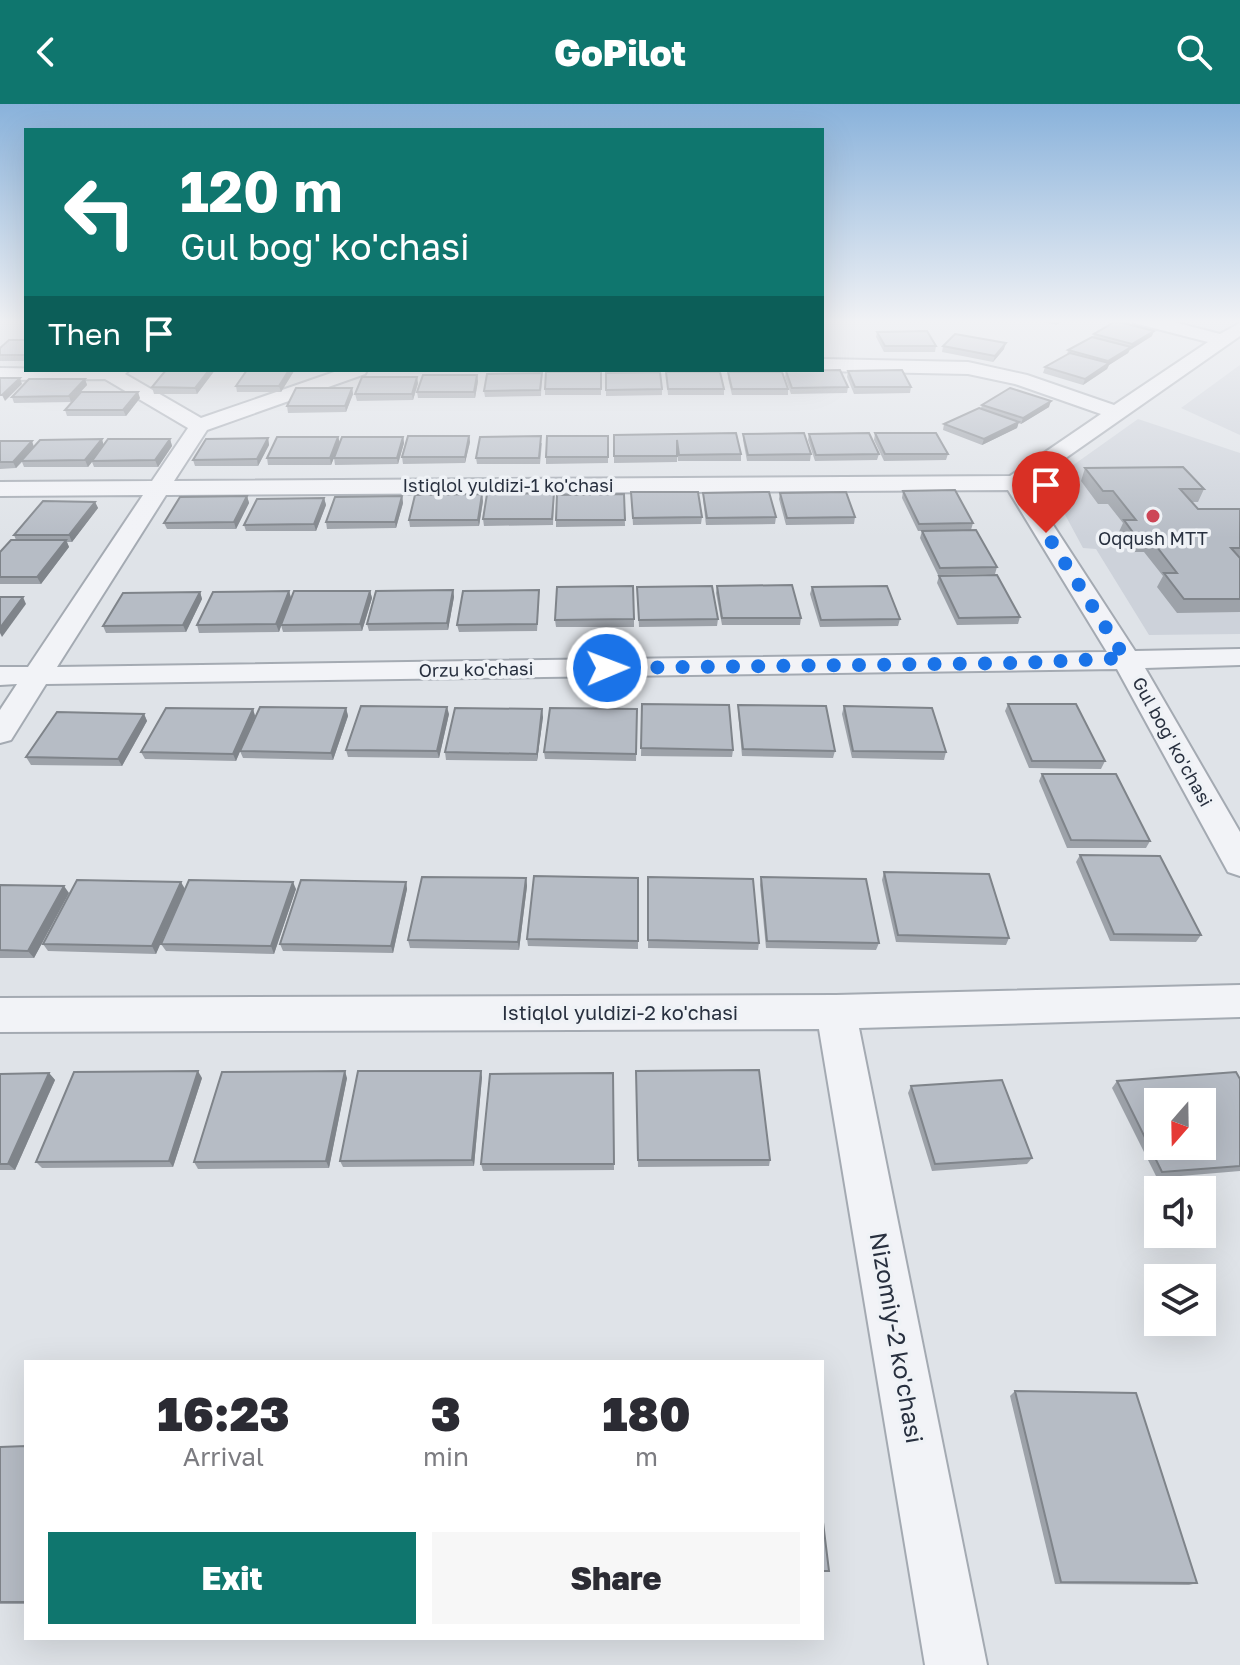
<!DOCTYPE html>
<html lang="en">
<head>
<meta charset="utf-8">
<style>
	:root { --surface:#fff; --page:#f7f7f7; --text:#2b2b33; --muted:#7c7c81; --accent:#0f766e }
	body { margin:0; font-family:"Golos Text",sans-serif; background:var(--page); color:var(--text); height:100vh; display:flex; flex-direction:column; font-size:30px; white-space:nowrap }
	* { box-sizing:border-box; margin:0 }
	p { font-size:26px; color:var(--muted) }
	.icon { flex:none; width:44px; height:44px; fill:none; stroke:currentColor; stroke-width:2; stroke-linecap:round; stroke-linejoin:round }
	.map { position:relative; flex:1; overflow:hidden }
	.sheet { position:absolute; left:24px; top:1256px; width:800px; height:280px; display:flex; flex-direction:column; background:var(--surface); border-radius:0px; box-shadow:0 8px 32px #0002 }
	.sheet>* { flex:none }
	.guide { position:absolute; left:24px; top:24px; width:800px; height:244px; border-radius:0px; box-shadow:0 8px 32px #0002; background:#0f766e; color:#fff; overflow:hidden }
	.needle { width:52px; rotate:200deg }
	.fabs { position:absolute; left:1144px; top:984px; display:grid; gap:16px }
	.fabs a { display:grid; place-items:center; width:72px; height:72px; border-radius:0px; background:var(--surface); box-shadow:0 8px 32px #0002; font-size:40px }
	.pin { position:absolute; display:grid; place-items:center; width:68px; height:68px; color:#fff; margin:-82px -34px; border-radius:50% 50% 50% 0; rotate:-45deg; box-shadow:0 0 8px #0007 }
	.pin .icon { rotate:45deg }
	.me { position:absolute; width:88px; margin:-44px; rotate:89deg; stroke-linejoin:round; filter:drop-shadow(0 0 6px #0008) }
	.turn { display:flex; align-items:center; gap:28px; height:168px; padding:0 24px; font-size:36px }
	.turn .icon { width:104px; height:104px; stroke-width:2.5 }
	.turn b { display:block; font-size:56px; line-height:68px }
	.then { display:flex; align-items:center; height:76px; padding:0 24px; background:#0003; gap:16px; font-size:30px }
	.eta { display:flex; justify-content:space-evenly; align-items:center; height:136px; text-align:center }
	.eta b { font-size:48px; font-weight:800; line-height:56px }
	.button { display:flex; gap:16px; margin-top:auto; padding:16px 24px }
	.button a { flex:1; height:92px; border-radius:0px; background:var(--accent); color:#fff; font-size:32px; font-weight:800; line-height:92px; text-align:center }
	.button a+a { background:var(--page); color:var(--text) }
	header { display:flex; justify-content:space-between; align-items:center; height:104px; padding:0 24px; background:var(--accent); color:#fff; font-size:36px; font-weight:800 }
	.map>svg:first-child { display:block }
	.built { fill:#cdd2da }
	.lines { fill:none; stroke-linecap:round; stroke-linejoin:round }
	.street-casing { stroke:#a4aab2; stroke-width:4 }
	.street { fill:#f2f3f7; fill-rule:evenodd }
	.wall { fill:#9da2a9 }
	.shaded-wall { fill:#7f848a }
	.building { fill:#b6bcc5; stroke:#7f848a; stroke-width:2; fill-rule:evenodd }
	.route { stroke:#1a73e8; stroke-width:14; stroke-dasharray:0 25.2 }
	.poi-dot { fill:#cd4556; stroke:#eff2f6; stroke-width:3 }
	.labels { text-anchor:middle; stroke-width:7; stroke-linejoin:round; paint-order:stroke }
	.far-street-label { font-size:18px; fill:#28303f; stroke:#eff2f6 }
	.far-poi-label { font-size:18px; fill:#28303f; stroke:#eff2f6 }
	.street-label { font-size:20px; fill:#28303f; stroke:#eff2f6 }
	.near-street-label { font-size:24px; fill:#28303f; stroke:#eff2f6 }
</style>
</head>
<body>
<header><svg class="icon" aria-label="back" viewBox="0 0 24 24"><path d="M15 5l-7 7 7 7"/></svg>GoPilot<svg class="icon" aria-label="search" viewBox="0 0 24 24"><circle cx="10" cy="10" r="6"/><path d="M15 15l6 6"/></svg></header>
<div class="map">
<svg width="1240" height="1561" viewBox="0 0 1240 1561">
	<rect width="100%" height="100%" fill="#dfe3e8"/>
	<g class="built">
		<path d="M1240 261V331L1181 304Z"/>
		<path d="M1138 315 1240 349V530L1149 531 1096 445 1083 444 1048 379Z"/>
	</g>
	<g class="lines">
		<defs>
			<g id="street">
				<path d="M1132 215H1162L1220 230 1240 219V232L1027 381 1135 547 1240 545V561L1145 564 1240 728V772L1228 768 1117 565 46 580 11 636 0 639V606L17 580 0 581V563H28L143 391 0 392V378L152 377 188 324 105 275 0 276V264L129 266 125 270 201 314 340 266H367L365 270 207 326 174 377 1010 372 1101 310 1015 280 968 270 822 267V255L968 258 1027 271 1114 301 1208 238 1134 219ZM1008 386 1107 548 57 563 166 391Z"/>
				<path d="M1240 881V913L859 924 987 1561H925L819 925 0 928V894L836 891Z"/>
			</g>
		</defs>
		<use href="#street" class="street-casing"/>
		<use href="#street" class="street"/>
	</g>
	<g class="wall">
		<path d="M1033 215H1066L1056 221Z"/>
		<path d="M877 228 936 242 935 248H884L876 233Z"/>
		<path d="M1094 230 1152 232 1130 246 1128 249 1109 261 1107 265 1083 281 1043 269 1045 263 1067 251 1068 246 1093 233Z"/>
		<path d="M26 236V257H0V251L6 238Z"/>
		<path d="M943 242 1004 245 993 258 942 248Z"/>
		<path d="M215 266 197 290H154L152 283Z"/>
		<path d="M294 267 281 288H237L236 282Z"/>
		<path d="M786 267 848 283 847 289 791 290 785 273Z"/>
		<path d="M848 267 911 283 910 289 854 290 847 273Z"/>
		<path d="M601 268V291H545V285Z"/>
		<path d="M666 268 724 285V291H668Z"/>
		<path d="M728 268 788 285V291H732L728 274Z"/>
		<path d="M542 269 541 292 485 293 484 287Z"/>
		<path d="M606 269 662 285V291L606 292Z"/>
		<path d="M85 275 87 281 71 298 14 299 12 293Z"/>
		<path d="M478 277 475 294H418L417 288Z"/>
		<path d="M418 279 413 296 357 297 355 290Z"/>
		<path d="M352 284 353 290 346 308 288 309 287 302Z"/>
		<path d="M140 294 126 312H67L65 306Z"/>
		<path d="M982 301 1049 303 1021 320 1018 319 1017 324 982 341 943 326 944 320 981 304Z"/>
		<path d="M875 329 948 350 946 356 884 357 874 336Z"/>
		<path d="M743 330 811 350 810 357H747L743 336Z"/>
		<path d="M809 330 879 350 877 356 815 357 808 336Z"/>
		<path d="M614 331 741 350V357H678L677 347V358L614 359Z"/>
		<path d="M469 332 470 338 465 359 403 360 402 353Z"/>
		<path d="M608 332V359L546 360V353Z"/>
		<path d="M338 333 340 339 331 361H268L267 354Z"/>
		<path d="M403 333 404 339 398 360 335 361 334 354Z"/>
		<path d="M268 334 269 341 258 362H195L193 356Z"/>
		<path d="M170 335 172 342 158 363H94L92 358 88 363H24L22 358 16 364 0 365V337L34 342 104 341Z"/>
		<path d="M542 339 540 360H477L476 354Z"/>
		<path d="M1085 364 1204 385 1198 398H1192L1198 405H1240V508L1177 509 1157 483 1163 472 1144 448H1132L1118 430 1123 419 1108 400H1098L1081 377Z"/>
		<path d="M903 387 973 419 971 426 918 427 902 394Z"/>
		<path d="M631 388 702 413 701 420 633 421Z"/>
		<path d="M703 389 776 413 775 420 706 421 703 395Z"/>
		<path d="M780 389 855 413 854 420 786 421 779 395Z"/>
		<path d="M624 390 625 422 556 423V416Z"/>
		<path d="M247 392 249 399 236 425H167L164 419Z"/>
		<path d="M402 392 403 399 396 424 327 425 326 418Z"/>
		<path d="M324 394 326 401 316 427H246L244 421Z"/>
		<path d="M554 396 553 421 484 422 483 415Z"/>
		<path d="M483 397 479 422 410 423 409 416Z"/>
		<path d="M95 398 98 404 72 438H67L69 443 41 480H0V448L16 436 14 431Z"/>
		<path d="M922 427 997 463 995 470 938 471 920 434Z"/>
		<path d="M939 472 1020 513 1018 520 957 521 937 479Z"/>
		<path d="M717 482 801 514 800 521H722L716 489Z"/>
		<path d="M637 483 718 515 717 522 639 523Z"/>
		<path d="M812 483 900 515 898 522 820 523 810 490Z"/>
		<path d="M453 486 454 493 448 526 369 527 367 520Z"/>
		<path d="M289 487 291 494 370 487 372 494 362 527 283 528 281 521 279 528 199 529 197 521Z"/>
		<path d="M200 488 202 495 186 528 106 529 103 522Z"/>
		<path d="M539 494 537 527 459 528 457 521Z"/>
		<path d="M634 515V523H556L555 516Z"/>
		<path d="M642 600 733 646 732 653 641 652Z"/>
		<path d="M1008 600 1105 657 1101 665 1029 664 1005 607Z"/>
		<path d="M738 601 835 647 833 654 742 652 738 608Z"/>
		<path d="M844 602 946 648 944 656 852 654 842 610Z"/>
		<path d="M346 604 348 612 333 656 243 654 240 647 236 657 145 655 141 648 253 605 255 612Z"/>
		<path d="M637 605 636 657 545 655 544 648Z"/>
		<path d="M144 610 147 617 122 662 31 661 26 653Z"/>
		<path d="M449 610 439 654 348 653 346 646Z"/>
		<path d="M543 613 537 657 446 656 445 648Z"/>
		<path d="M1042 670 1150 737 1146 744H1067L1039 677Z"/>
		<path d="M1080 751 1201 831 1196 838 1110 837 1076 758Z"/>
		<path d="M884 768 1009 834 1006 841 896 838 882 776Z"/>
		<path d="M648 773 759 839 758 846 648 844Z"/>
		<path d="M761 773 879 839 876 846 766 844 760 781Z"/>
		<path d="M526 774 527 782 519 846 410 844 408 836Z"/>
		<path d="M638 774V845L528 842 527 835Z"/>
		<path d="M181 778 156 850 48 847 43 840Z"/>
		<path d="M406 778 407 785 393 849 283 847 280 840Z"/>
		<path d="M0 781 69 789 34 854H0Z"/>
		<path d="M296 785 274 850 166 847 161 840Z"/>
		<path d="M636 967 770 1056 769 1062 638 1063Z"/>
		<path d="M49 969 55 976 15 1066H0V970Z"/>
		<path d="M613 969 614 1066 483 1067 481 1060Z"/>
		<path d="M482 973 474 1062 343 1063 340 1057Z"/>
		<path d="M202 974 173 1063 42 1064 36 1058Z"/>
		<path d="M347 974 329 1064 198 1065 194 1058Z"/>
		<path d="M1240 975V1067L1157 1074 1112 984 1117 977Z"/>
		<path d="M911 982 1032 1054 1027 1060 932 1067 908 989Z"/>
		<path d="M1015 1287 1197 1479 1189 1481 1055 1480 1010 1292Z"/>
		<path d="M26 1342V1500H0V1343Z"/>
	</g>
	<g class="shaded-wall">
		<path d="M1058 215H1066L1056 221Z"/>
		<path d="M1154 227 1152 232 1130 246 1132 240Z"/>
		<path d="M1006 239 1004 245 993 258 995 252Z"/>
		<path d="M1131 243 1128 249 1109 261 1107 265 1083 281 1085 275 1106 262 1108 257Z"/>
		<path d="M209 266H215L197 290 195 284Z"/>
		<path d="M289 266H293L294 267 281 288 279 282Z"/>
		<path d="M477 271 478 277 475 294 474 288Z"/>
		<path d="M417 273 418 279 413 296 412 290Z"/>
		<path d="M20 274 22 280 5 297 2 291Z"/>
		<path d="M85 275 87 281 71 298 69 292Z"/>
		<path d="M352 284 353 290 346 308 345 302Z"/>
		<path d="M138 288 140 294 126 312 123 306Z"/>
		<path d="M1051 297 1049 303 1021 320 1023 314Z"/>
		<path d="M1019 318 1017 324 982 341 984 335Z"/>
		<path d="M469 332 470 338 465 359V353Z"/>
		<path d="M338 333 340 339 331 361 330 354Z"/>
		<path d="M403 333 404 339 398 360 397 354Z"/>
		<path d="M268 334 269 341 258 362 257 355Z"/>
		<path d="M102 335 104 342 88 363 85 356Z"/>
		<path d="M170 335 172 342 158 363 155 356Z"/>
		<path d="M32 337 34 343 16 364 13 358Z"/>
		<path d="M482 390 483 397 479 422 478 416Z"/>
		<path d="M247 392 249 399 236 425 234 418Z"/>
		<path d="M402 392 403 399 396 424 395 418Z"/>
		<path d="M324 394 326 401 316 427 314 420Z"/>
		<path d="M95 398 98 404 72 438 69 431Z"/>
		<path d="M66 436 69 443 41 480 37 473Z"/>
		<path d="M453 486 454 493 448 526 447 519Z"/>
		<path d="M289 487 291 494 279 528 276 520Z"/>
		<path d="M370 487 372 494 362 527 360 520Z"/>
		<path d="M200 488 202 495 186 528 183 521Z"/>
		<path d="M23 493 26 500 2 533 0 529V524Z"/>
		<path d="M447 603 449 610 439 654 437 647Z"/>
		<path d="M346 604 348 612 333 656 331 649Z"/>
		<path d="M253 605 255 612 236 657 233 650Z"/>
		<path d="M542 605 543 613 537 657V650Z"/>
		<path d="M144 610 147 617 122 662 118 655Z"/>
		<path d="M526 774 527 782 519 846 518 838Z"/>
		<path d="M181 778 185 785 156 850 152 842Z"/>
		<path d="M293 778 296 785 274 850 271 842Z"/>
		<path d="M406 778 407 785 393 849 391 842Z"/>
		<path d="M64 782 69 789 34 854 28 847Z"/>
		<path d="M198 967 202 974 173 1063 169 1057Z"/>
		<path d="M345 967 347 974 329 1064 326 1057Z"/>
		<path d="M481 967 482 973 474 1062 472 1056Z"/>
		<path d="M49 969 55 976 15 1066 8 1060Z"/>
	</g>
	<g class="building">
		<path d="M1116 217 1154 227 1132 240 1094 230Z"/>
		<path d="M927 227 936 242H885L877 228Z"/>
		<path d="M955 230 1006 239 995 252 943 242Z"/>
		<path d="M1092 233 1131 243 1108 257 1068 246Z"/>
		<path d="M9 236H26V251H0V244Z"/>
		<path d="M1070 249 1109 259 1085 275 1045 263Z"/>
		<path d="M166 266H209L195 284 152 283Z"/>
		<path d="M247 266H289L279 282H236Z"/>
		<path d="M840 266 848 283 792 284 786 267Z"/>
		<path d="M902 266 911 283H855L848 267Z"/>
		<path d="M546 268H601V285H545Z"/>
		<path d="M660 268 662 285 606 286V269Z"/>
		<path d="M666 268H720L724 285H668Z"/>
		<path d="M728 268H782L788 285H732Z"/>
		<path d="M542 269 540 286 484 287 487 270Z"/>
		<path d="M423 271H477L474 288H417Z"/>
		<path d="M362 273H417L412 290H355Z"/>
		<path d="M0 274H20L2 291H0Z"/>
		<path d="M29 275H85L69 292 12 293Z"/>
		<path d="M296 284H352L345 302H287Z"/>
		<path d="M1010 284 1051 297 1023 314 982 301Z"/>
		<path d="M81 288H138L123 306H65Z"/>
		<path d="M979 304 1019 318 984 335 944 320Z"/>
		<path d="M736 329 741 350 679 351 677 336V352H614V331Z"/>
		<path d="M804 329 811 350 748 351 743 330Z"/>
		<path d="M869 329 879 350 816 351 809 330Z"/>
		<path d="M875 329H936L948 350H885Z"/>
		<path d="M408 332H469L465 353H402Z"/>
		<path d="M541 332 539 354H476L480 333Z"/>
		<path d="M547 332H608V353H546Z"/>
		<path d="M277 333H338L330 354H267Z"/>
		<path d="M342 333H403L397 354H334Z"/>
		<path d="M268 334 257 355 193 356 206 335Z"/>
		<path d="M102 335 85 356 21 357 40 336Z"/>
		<path d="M108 335H170L155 356 92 357Z"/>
		<path d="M0 337H32L13 358H0Z"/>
		<path d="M1183 363 1204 385H1180L1198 405H1240V444H1231L1240 454V495H1184L1164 469H1177L1150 434H1137L1124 416H1136L1113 387H1103L1085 364Z"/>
		<path d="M955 386 973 419 919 420 903 387Z"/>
		<path d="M631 388H698L702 413 633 414Z"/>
		<path d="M769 388 776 413 707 414 703 389Z"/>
		<path d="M846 388 855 413 787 414 780 389Z"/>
		<path d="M554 389 552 415H483L487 390Z"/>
		<path d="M482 390 478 416H409L415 391Z"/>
		<path d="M624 390 625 416H556L557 391Z"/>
		<path d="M247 392 234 418 164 419 180 393Z"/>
		<path d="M402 392 395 418H326L335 393Z"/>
		<path d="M324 394 314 420 244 421 257 395Z"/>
		<path d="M43 397 95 398 69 431H14Z"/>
		<path d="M976 426 997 463 940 464 922 427Z"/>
		<path d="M11 436H66L37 473H0V448Z"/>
		<path d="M997 471 1020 513 959 514 939 472Z"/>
		<path d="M792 481 801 514H722L717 482Z"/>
		<path d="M633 482 634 515 555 516 557 483Z"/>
		<path d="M712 482 718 515 639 516 637 483Z"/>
		<path d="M887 482 900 515 821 516 812 483Z"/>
		<path d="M453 486 447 519 367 520 376 487Z"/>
		<path d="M539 486 537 520 457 521 463 487Z"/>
		<path d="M289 487 276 520 197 521 213 488Z"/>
		<path d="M294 487H370L360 520 281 521Z"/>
		<path d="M200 488 183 521 103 522 123 489Z"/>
		<path d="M0 493H23L0 524Z"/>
		<path d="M642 600 729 601 733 646 641 644Z"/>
		<path d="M1008 600H1076L1105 657H1032Z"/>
		<path d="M738 601 826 602 835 647 743 645Z"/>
		<path d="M361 602 447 603 437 647 346 646Z"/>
		<path d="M844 602 932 604 946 648 853 647Z"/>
		<path d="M260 603 346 604 331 649 240 647Z"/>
		<path d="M166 604 253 605 233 650 141 648Z"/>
		<path d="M455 604 542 605 537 650 445 648Z"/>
		<path d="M550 604 637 605 636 650 544 648Z"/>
		<path d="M57 608 144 610 118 655 26 653Z"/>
		<path d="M1042 670H1116L1150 737 1071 736Z"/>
		<path d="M1080 751 1160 752 1201 831 1114 830Z"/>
		<path d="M884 768 989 770 1009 834 898 831Z"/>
		<path d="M534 772 638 774V837L527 835Z"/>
		<path d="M422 773 526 774 518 838 408 836Z"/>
		<path d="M648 773 753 775 759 839 648 836Z"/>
		<path d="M761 773 866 775 879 839 767 837Z"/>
		<path d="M77 776 181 778 152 842 43 840Z"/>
		<path d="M189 776 293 778 271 842 161 840Z"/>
		<path d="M301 776 406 778 391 842 280 840Z"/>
		<path d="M0 781 64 782 28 847 0 846Z"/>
		<path d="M759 966 770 1056H638L636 967Z"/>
		<path d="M198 967 169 1057 36 1058 74 968Z"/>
		<path d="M345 967 326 1057 194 1058 222 968Z"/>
		<path d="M358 967H481L472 1056 340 1057Z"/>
		<path d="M1236 968 1240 975V1062L1162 1068 1117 977ZM1158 998H1202V1042H1158Z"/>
		<path d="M49 969 8 1060H0V970Z"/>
		<path d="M613 969 614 1060H481L490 970Z"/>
		<path d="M1002 976 1032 1054 935 1060 911 982Z"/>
		<path d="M1015 1287 1136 1289 1197 1479 1061 1478Z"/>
		<path d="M26 1342V1498H0V1343Z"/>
		<path d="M822 1410 829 1467H822Z"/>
	</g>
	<linearGradient id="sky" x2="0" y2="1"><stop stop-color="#89b2db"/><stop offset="0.5" stop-color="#f1f2f5"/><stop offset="1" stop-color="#f1f2f5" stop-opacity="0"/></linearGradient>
	<rect width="1240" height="434" fill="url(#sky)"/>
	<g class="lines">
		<path class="route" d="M607 564 1018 559 1125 554 1046 429"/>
	</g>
	<circle class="poi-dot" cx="1153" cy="412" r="8"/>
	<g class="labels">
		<g class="far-street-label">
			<text x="508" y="388">Istiqlol yuldizi-1 ko'chasi</text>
			<text transform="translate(476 566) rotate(-1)" y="6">Orzu ko'chasi</text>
			<text transform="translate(1172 638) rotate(61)" y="6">Gul bog' ko'chasi</text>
		</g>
		<g class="far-poi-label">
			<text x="1153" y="441">Oqqush MTT</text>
		</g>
		<g class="street-label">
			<text x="620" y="916">Istiqlol yuldizi-2 ko'chasi</text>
		</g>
		<g class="near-street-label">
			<text transform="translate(896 1234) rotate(80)" y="8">Nizomiy-2 ko'chasi</text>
		</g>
	</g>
</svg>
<div class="fabs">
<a><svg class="needle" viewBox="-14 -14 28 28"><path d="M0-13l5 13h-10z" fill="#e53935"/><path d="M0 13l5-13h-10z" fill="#7c7c81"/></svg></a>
<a><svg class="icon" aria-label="sound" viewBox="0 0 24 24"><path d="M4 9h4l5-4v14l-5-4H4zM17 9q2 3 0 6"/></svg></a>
<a><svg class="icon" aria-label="layers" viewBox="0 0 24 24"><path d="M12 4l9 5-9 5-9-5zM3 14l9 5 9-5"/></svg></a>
</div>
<div class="pin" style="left:1046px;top:429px;background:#d93025"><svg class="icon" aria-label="arrive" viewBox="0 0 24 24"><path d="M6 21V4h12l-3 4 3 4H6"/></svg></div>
<svg class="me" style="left:607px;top:564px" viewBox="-20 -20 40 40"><circle r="17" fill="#1a73e8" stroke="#fff" stroke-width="3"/><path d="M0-11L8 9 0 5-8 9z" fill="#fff"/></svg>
<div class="guide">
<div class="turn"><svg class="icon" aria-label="left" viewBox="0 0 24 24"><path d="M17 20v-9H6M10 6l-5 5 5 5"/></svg><div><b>120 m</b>Gul bog' ko'chasi</div></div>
<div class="then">Then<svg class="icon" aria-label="arrive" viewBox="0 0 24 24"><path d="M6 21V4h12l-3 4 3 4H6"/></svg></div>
</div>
<section class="sheet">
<div class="eta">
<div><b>16:23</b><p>Arrival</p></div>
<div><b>3</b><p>min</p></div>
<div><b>180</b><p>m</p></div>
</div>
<div class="button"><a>Exit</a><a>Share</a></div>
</section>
</div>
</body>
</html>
